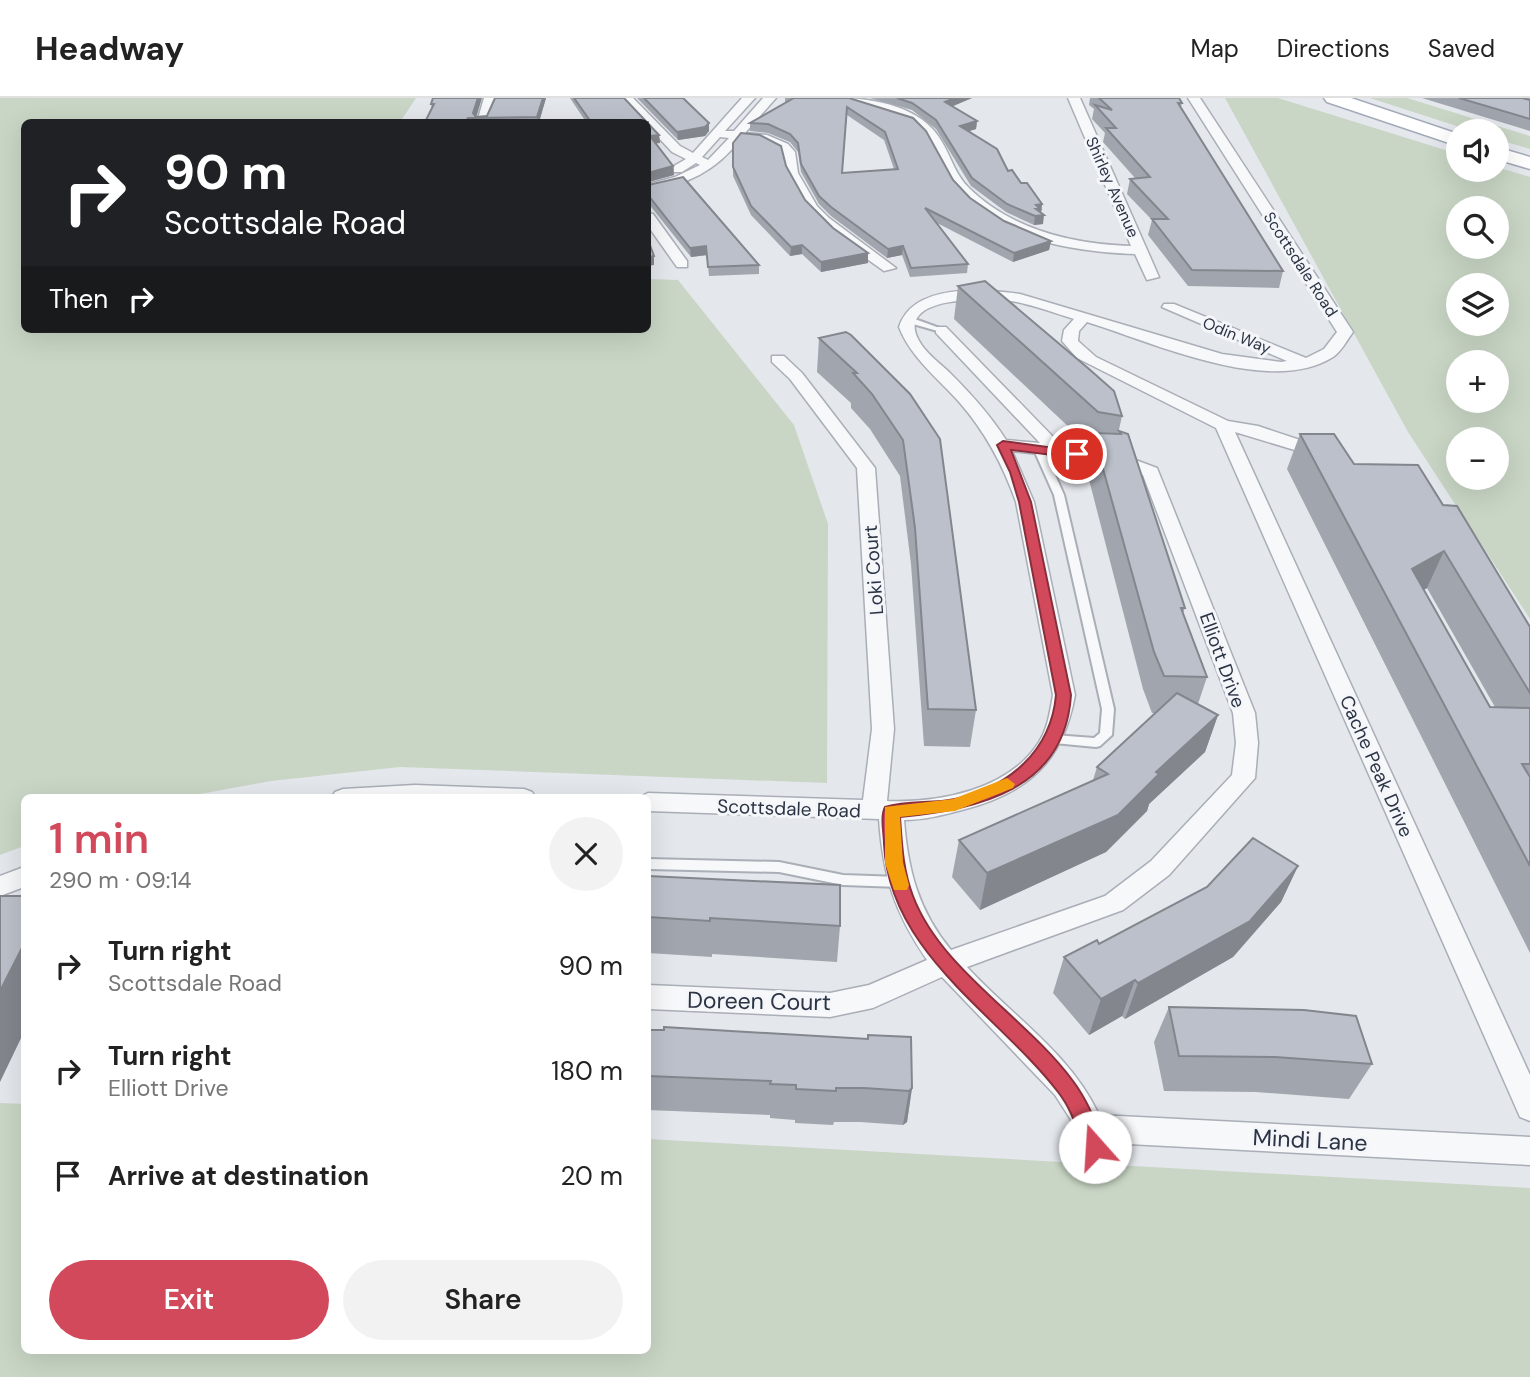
<!DOCTYPE html>
<html lang="en">
<head>
<meta charset="utf-8">
<style>
	:root { --surface:#fff; --page:#f2f2f2; --text:#222; --muted:#767676; --line:#e0e0e0; --accent:#d1495b }
	body { margin:0; font-family:"DM Sans",sans-serif; background:var(--page); color:var(--text); height:100vh; display:flex; flex-direction:column; font-size:26px; white-space:nowrap }
	* { box-sizing:border-box; margin:0 }
	p { font-size:23px; color:var(--muted) }
	.icon { flex:none; width:38px; height:38px; fill:none; stroke:currentColor; stroke-width:2; stroke-linecap:round; stroke-linejoin:round }
	.map { position:relative; flex:1; overflow:hidden }
	.panel { position:absolute; left:21px; top:696px; width:630px; height:560px; display:flex; flex-direction:column; background:var(--surface); border-radius:10px; box-shadow:0 7px 28px #0002 }
	.panel>* { flex:none }
	.hud { position:absolute; left:21px; top:21px; width:630px; height:214px; border-radius:10px; box-shadow:0 7px 28px #0002; background:#202124; color:#fff; overflow:hidden }
	.fabs { position:absolute; left:1446px; top:21px; display:grid; gap:14px }
	.fabs a { display:grid; place-items:center; width:63px; height:63px; border-radius:50%; background:var(--surface); box-shadow:0 7px 28px #0002; font-size:35px }
	.pin { position:absolute; display:grid; place-items:center; width:60px; height:60px; color:#fff; margin:-30px; border:4px solid #fff; border-radius:50%; box-shadow:0 2px 7px #0007 }
	.me { position:absolute; width:77px; margin:-38px; rotate:341deg; stroke-linejoin:round; filter:drop-shadow(0 0 5px #0008) }
	.turn { display:flex; align-items:center; gap:24px; height:147px; padding:0 28px; font-size:32px }
	.turn .icon { width:91px; height:91px; stroke-width:2.5 }
	.turn b { display:block; font-size:49px; line-height:60px }
	.then { display:flex; align-items:center; height:66px; padding:0 28px; background:#0003; gap:14px; font-size:26px }
	.round { display:grid; place-items:center; flex:none; width:74px; height:74px; border-radius:37px; background:var(--page) }
	.summary { display:flex; align-items:center; justify-content:space-between; height:119px; padding:0 28px }
	h1 { font-size:42px; font-weight:600; line-height:52px; color:var(--accent) }
	.primary-button { display:flex; gap:14px; margin-top:auto; padding:14px 28px }
	.primary-button a { flex:1; height:80px; border-radius:42px; background:var(--accent); color:#fff; font-size:28px; font-weight:600; line-height:80px; text-align:center }
	.primary-button a+a { background:var(--page); color:var(--text) }
	ul { padding:0; list-style:none }
	li { display:flex; align-items:center; gap:21px; height:105px; padding:0 28px }
	li div { flex:1 }
	li b { display:block; font-size:26px }
	li em { font-style:normal }
	header { display:flex; align-items:center; gap:42px; box-sizing:border-box; height:98px; padding:0 35px; background:var(--surface); border-bottom:2px solid var(--line) }
	header strong { font-size:33px }
	nav { display:flex; gap:38px; margin-inline-start:auto; font-size:24px }
	.map>svg:first-child { display:block }
	.green { fill:#c9d6c5; fill-rule:evenodd }
	.lines { fill:none; stroke-linecap:round; stroke-linejoin:round }
	.lane-casing { stroke:#a9aeb7; stroke-width:4 }
	.street-casing { stroke:#a9aeb7; stroke-width:3 }
	.primary-casing { stroke:#a3abb8; stroke-width:3 }
	.lane { fill:#f7f8fa; fill-rule:evenodd }
	.street { fill:#f7f8fa; fill-rule:evenodd }
	.primary { fill:#fff; fill-rule:evenodd }
	.wall { fill:#a1a5ae; fill-rule:evenodd }
	.shaded-wall { fill:#83868d }
	.building { fill:#bbc0ca; stroke:#83868d; stroke-width:2; fill-rule:evenodd }
	.route { fill:#d1495b; stroke:#882f3b; stroke-width:2 }
	.slow { fill:#f59e0b }
	.labels { text-anchor:middle; stroke-width:6; stroke-linejoin:round; paint-order:stroke }
	.far-street-label { font-size:16px; fill:#2b3445; stroke:#f4f6f9 }
	.street-label { font-size:19px; fill:#2b3445; stroke:#f4f6f9 }
	.near-street-label { font-size:23px; fill:#2b3445; stroke:#f4f6f9 }
</style>
</head>
<body>
<header>
<strong>Headway</strong>
<nav><a>Map</a><a>Directions</a><a>Saved</a></nav>
</header>
<div class="map">
<svg width="1530" height="1279" viewBox="0 0 1530 1279">
	<rect width="100%" height="100%" fill="#e4e7ec"/>
	<g class="green">
		<path d="M0 0H416L400 24H24V231H648V181L678 182 794 327 828 426 827 685 400 669 271 683 178 700H24V748L0 757Z"/>
		<path d="M1225 0H1278L1458 56V72H1496V69L1530 79V521L1408 334ZM1458 110H1496V149H1458ZM1458 187H1496V226H1458ZM1458 264H1496V303H1458ZM1458 341H1496V380H1458Z"/>
		<path d="M1370 0H1407L1517 34 1530 38V51L1496 41V33H1472Z"/>
		<path d="M0 1005 24 1006V1253H648V1041L1530 1090V1279H0Z"/>
	</g>
	<g class="lines">
		<defs>
			<g id="lane">
				<path d="M906 220H912L945 232 941 234 906 224Z"/>
				<path d="M1039 349 1044 352 1064 397 1114 611 1112 637 1100 648 1096 649 1054 645 1048 641 1054 637 1094 640 1100 635 1102 611 1054 397 1034 352Z"/>
				<path d="M648 761 779 764 843 777 900 779 905 780 907 784 905 788 900 789 843 787 779 774 648 771Z"/>
			</g>
			<g id="street">
				<path d="M484 0H496L487 24H477Z"/>
				<path d="M621 0H633L680 48 693 55 742 0H755L725 33H734L763 0H776L745 35 767 37 788 46 795 54 798 75 817 108 829 120 896 170 884 173C840 141 791 113 783 55L761 43 740 41C717 73 685 87 648 94V86L675 79 700 67 696 65 682 74H674V68L686 61 672 54ZM720 39 729 40 708 62 702 59Z"/>
				<path d="M838 0C875 0 923 9 942 44 951 59 956 78 969 90 1012 132 1073 146 1131 148L1068 0H1080L1159 179 1147 182 1135 156C1074 154 993 141 954 89 939 69 936 41 914 26 891 11 855 12 838 0Z"/>
				<path d="M1188 0H1200L1353 234C1347 242 1341 254 1333 259 1270 299 1152 244 1087 224L1079 233 1078 243 1096 259 1228 323 1258 328 1330 352 1333 356 1324 361 1235 334 1530 977V1023L1520 1019 1216 330 1077 260 1062 243 1064 232 1074 221C1055 215 1036 208 1017 204 992 199 888 196 921 246 928 257 942 267 951 276 971 296 991 318 1006 342L1040 345 936 235V229H946L1061 347 1122 357 1157 370 1255 615 1258 645 1255 680 1169 777 1123 812 967 869C1011 917 1071 956 1099 1017L1530 1039V1067L1109 1045 1115 1069 1111 1079 1100 1084 1089 1079 1073 1025 1055 997 942 879 873 910 830 919 648 911V887L830 895 869 887 927 862C894 814 883 778 879 721L648 713V700H638L648 695 863 702 872 631 857 370 790 281 772 264V258H784L802 275 875 370 894 631 887 703C939 705 1009 692 1039 644 1048 630 1050 613 1053 597L1016 404C1003 367 986 335 960 305 938 280 911 260 899 229 913 185 982 191 1020 196L1222 256 1281 264 1287 263 1162 209 1164 206H1174L1306 260 1324 251 1337 234ZM1012 353 1102 363 1143 377 1233 615 1236 645 1232 677 1151 763 1105 798 951 852C918 812 908 772 904 722 924 722 943 717 962 712 1028 695 1063 664 1075 597L1034 404Z"/>
				<path d="M648 115 653 116 687 163V169H677L648 128Z"/>
				<path d="M415 687 524 691 532 694 536 700H331L335 694 343 691Z"/>
				<path d="M24 769V789L0 798V778Z"/>
			</g>
			<g id="primary">
				<path d="M1324 0H1351L1458 36V48L1327 4Z"/>
				<path d="M1496 49 1530 59V71L1496 61Z"/>
			</g>
		</defs>
		<use href="#lane" class="lane-casing"/>
		<use href="#street" class="street-casing"/>
		<use href="#primary" class="primary-casing"/>
		<use href="#lane" class="lane"/>
		<use href="#street" class="street"/>
		<use href="#primary" class="primary"/>
	</g>
	<g class="wall">
		<path d="M433 0 476 19 487 18 546 0 539 24H425L432 11 431 6Z"/>
		<path d="M570 0H624L659 37 660 45H656L674 77 648 84V24H586Z"/>
		<path d="M637 0H683L709 33 705 38 678 42Z"/>
		<path d="M785 0H849L953 82 970 100 1004 123 1051 143 1049 152 1013 164 937 125 968 166 967 175 910 179 902 157 887 160 831 118 819 106 801 74 798 54 790 44 768 35 750 33V25L785 5ZM847 17 884 42 894 71 842 75Z"/>
		<path d="M870 0H972L952 8 977 23 976 31 969 33 1042 106 1041 115 1043 126 1034 127 1006 114 971 88 936 31 912 12Z"/>
		<path d="M1090 0H1179L1182 5 1181 9 1283 173 1279 190 1188 188 1148 137 1152 122 1127 96 1130 81 1135 80 1103 44 1105 35 1092 21 1094 11 1089 7Z"/>
		<path d="M1422 0H1530V33Z"/>
		<path d="M733 45 786 68 805 102 868 165 821 174 802 156 790 158 751 117 733 78Z"/>
		<path d="M648 87 759 167V176L709 178 707 157 691 159 648 105Z"/>
		<path d="M958 188 1122 318 1118 336 1119 333 1128 336 1185 510 1183 515 1207 579 1198 606 1218 617 1205 654 1149 706 1147 713 1106 754 980 812 952 779 959 742 1093 682 1097 669 1155 615H1152L1143 591 1086 370 1090 349 954 221Z"/>
		<path d="M819 240 910 296 976 612 970 649 924 648 911 466 900 378 870 331 851 310V305L817 274Z"/>
		<path d="M1300 336 1354 366 1443 407 1518 510 1530 529V855L1287 371ZM1427 490 1495 609H1490L1424 492Z"/>
		<path d="M1298 768 1281 804 1233 859 1125 921 1122 918 1089 937 1053 895 1064 859Z"/>
		<path d="M648 778 840 828 837 864 712 856V859L648 855Z"/>
		<path d="M1169 909 1372 966 1349 1001 1256 994 1164 993 1154 944Z"/>
		<path d="M648 932 912 990 907 1024 903 1027 860 1024H834L833 1027 795 1025V1022L770 1020V1017L648 1012Z"/>
	</g>
	<g class="shaded-wall">
		<path d="M478 0H482L476 20 473 15Z"/>
		<path d="M543 0H546L539 24H538L537 19Z"/>
		<path d="M954 0H972L944 12 945 4Z"/>
		<path d="M977 23 976 31 960 36V28Z"/>
		<path d="M709 25V33L705 38 678 42 677 34Z"/>
		<path d="M659 37 660 45 651 46 650 38Z"/>
		<path d="M673 68 674 77 648 84V75Z"/>
		<path d="M1042 106 1041 115 1044 117 1043 126 1034 127 1036 107Z"/>
		<path d="M1051 143 1049 152 1013 164 1014 155Z"/>
		<path d="M802 147V156L790 158 791 149Z"/>
		<path d="M706 148 707 157 691 159 690 150Z"/>
		<path d="M903 148 902 157 887 160 888 151Z"/>
		<path d="M868 155V165L821 174V164Z"/>
		<path d="M654 158V167L648 168V159Z"/>
		<path d="M1444 453 1427 490 1395 508 1412 471Z"/>
		<path d="M1218 617 1205 654 1149 706 1147 713 1106 754 980 812 987 775 1156 674Z"/>
		<path d="M1298 768 1281 804 1233 859 1125 921 1138 885Z"/>
		<path d="M24 846V934L0 984V893Z"/>
		<path d="M1135 882 1122 918 1089 937 1101 901Z"/>
		<path d="M912 990 907 1024 903 1027 909 993Z"/>
	</g>
	<g class="building">
		<path d="M433 0H478L473 15 476 19 487 18 495 0H543L537 19 468 20 465 24H425L434 6H431Z"/>
		<path d="M574 0H624L659 37 650 38 673 68 648 75V24H591Z"/>
		<path d="M644 0H683L709 25 705 29 677 34Z"/>
		<path d="M794 0H849L913 20 926 33 953 82 970 100 1004 123 1051 143 1014 155 925 110 968 166 911 170 903 148 888 151 831 109 819 98 801 66 798 45 790 36 768 26 750 25ZM847 9 885 34 898 71 842 75Z"/>
		<path d="M897 0H954L945 4 977 23 960 28 997 51 1008 73 1012 72 1021 85H1027L1042 106 1036 107 1040 111H1036L1044 117 1035 118 1007 106 972 80 936 22 912 5Z"/>
		<path d="M1099 0H1179L1182 5H1178L1283 173 1192 172 1152 121H1168L1130 81 1150 79 1106 30H1116L1095 7 1112 12Z"/>
		<path d="M1459 0H1522L1530 2V21Z"/>
		<path d="M741 35 760 37 781 48 786 68 805 102 833 130 868 155 821 164 802 147 791 149 751 108 733 69V45Z"/>
		<path d="M683 79 759 167 708 169 706 148 690 150 648 97V87Z"/>
		<path d="M648 142 654 158 648 159Z"/>
		<path d="M985 183 1089 271 1114 293 1122 318 1098 314 958 188Z"/>
		<path d="M846 234 851 237 910 296 940 341 976 612 928 611 915 430 903 342 872 296 853 275H857L819 240Z"/>
		<path d="M1119 333 1128 336 1185 510H1181L1207 579 1164 578 1154 554 1093 335 1121 336Z"/>
		<path d="M1300 336H1334L1354 366 1418 367 1443 407 1457 408 1530 529V595L1444 453 1412 471 1490 609 1530 610V666H1522L1530 679V768Z"/>
		<path d="M1177 595 1218 617 1156 674 1159 676 1118 717 987 775 959 742 1108 676 1097 669Z"/>
		<path d="M1253 740 1298 768 1250 823 1138 885 1135 882 1101 901 1064 859 1097 842 1099 846 1207 789Z"/>
		<path d="M648 778 840 787V828L710 820V823L648 819Z"/>
		<path d="M0 798H24V846L0 893Z"/>
		<path d="M1169 909 1304 912 1356 918 1372 966 1275 959 1179 958Z"/>
		<path d="M664 929 868 941V937L911 939 912 990 909 993 864 990H836V993L796 991V987L770 986 771 983 648 978V932H664Z"/>
	</g>
	<path class="route" d="M1003 343 1077 353 1084 356 1077 360 1011 352 1031 404 1071 597C1065 692 979 711 900 719 902 747 903 772 913 798 941 872 1027 920 1073 983 1088 1003 1097 1025 1105 1049L1102 1057 1095 1059 1087 1057C1078 1035 1073 1013 1058 994 998 916 889 855 884 746 884 735 880 719 885 709 908 702 932 706 955 701 1009 689 1051 653 1056 597L1019 404 1010 374 997 347Z"/>
	<path class="slow" d="M1007 680 1015 686 1013 690 955 713 900 719 903 765 909 787 907 792H894L885 765V709L953 701Z"/>
	<g class="labels">
		<g class="far-street-label">
			<text transform="translate(1113 89) rotate(66)" y="6">Shirley Avenue</text>
			<text transform="translate(1301 166) rotate(57)" y="6">Scottsdale Road</text>
			<text transform="translate(1237 237) rotate(22)" y="6">Odin Way</text>
		</g>
		<g class="street-label">
			<text transform="translate(873 472) rotate(-94)" y="7">Loki Court</text>
			<text transform="translate(1223 562) rotate(70)" y="7">Elliott Drive</text>
			<text transform="translate(1377 668) rotate(66)" y="7">Cache Peak Drive</text>
			<text transform="translate(789 710) rotate(2)" y="7">Scottsdale Road</text>
		</g>
		<g class="near-street-label">
			<text transform="translate(759 903) rotate(1)" y="8">Doreen Court</text>
			<text transform="translate(1310 1042) rotate(3)" y="8">Mindi Lane</text>
		</g>
	</g>
</svg>
<div class="fabs">
<a><svg class="icon" aria-label="sound" viewBox="0 0 24 24"><path d="M4 9h4l5-4v14l-5-4H4zM17 9q2 3 0 6"/></svg></a>
<a><svg class="icon" aria-label="search" viewBox="0 0 24 24"><circle cx="10" cy="10" r="6"/><path d="M15 15l6 6"/></svg></a>
<a><svg class="icon" aria-label="layers" viewBox="0 0 24 24"><path d="M12 4l9 5-9 5-9-5zM3 14l9 5 9-5"/></svg></a>
<a>+</a>
<a>−</a>
</div>
<div class="pin" style="left:1077px;top:356px;background:#d93025"><svg class="icon" aria-label="arrive" viewBox="0 0 24 24"><path d="M6 21V4h12l-3 4 3 4H6"/></svg></div>
<svg class="me" style="left:1095px;top:1049px" viewBox="-20 -20 40 40"><circle r="19" fill="#fff"/><path d="M0-13L10 11 0 6-10 11z" fill="#d1495b"/></svg>
<div class="hud">
<div class="turn"><svg class="icon" aria-label="right" viewBox="0 0 24 24"><path d="M7 20v-9h11M14 6l5 5-5 5"/></svg><div><b>90 m</b>Scottsdale Road</div></div>
<div class="then">Then<svg class="icon" aria-label="right" viewBox="0 0 24 24"><path d="M7 20v-9h11M14 6l5 5-5 5"/></svg></div>
</div>
<section class="panel">
<div class="summary"><div><h1>1 min</h1><p>290 m · 09:14</p></div><a class="round"><svg class="icon" aria-label="close" viewBox="0 0 24 24"><path d="M6 6l12 12M18 6L6 18"/></svg></a></div>
<ul>
<li><svg class="icon" aria-label="right" viewBox="0 0 24 24"><path d="M7 20v-9h11M14 6l5 5-5 5"/></svg><div><b>Turn right</b><p>Scottsdale Road</p></div><em>90 m</em></li>
<li><svg class="icon" aria-label="right" viewBox="0 0 24 24"><path d="M7 20v-9h11M14 6l5 5-5 5"/></svg><div><b>Turn right</b><p>Elliott Drive</p></div><em>180 m</em></li>
<li><svg class="icon" aria-label="arrive" viewBox="0 0 24 24"><path d="M6 21V4h12l-3 4 3 4H6"/></svg><div><b>Arrive at destination</b></div><em>20 m</em></li>
</ul>
<div class="primary-button"><a>Exit</a><a>Share</a></div>
</section>
</div>
</body>
</html>
